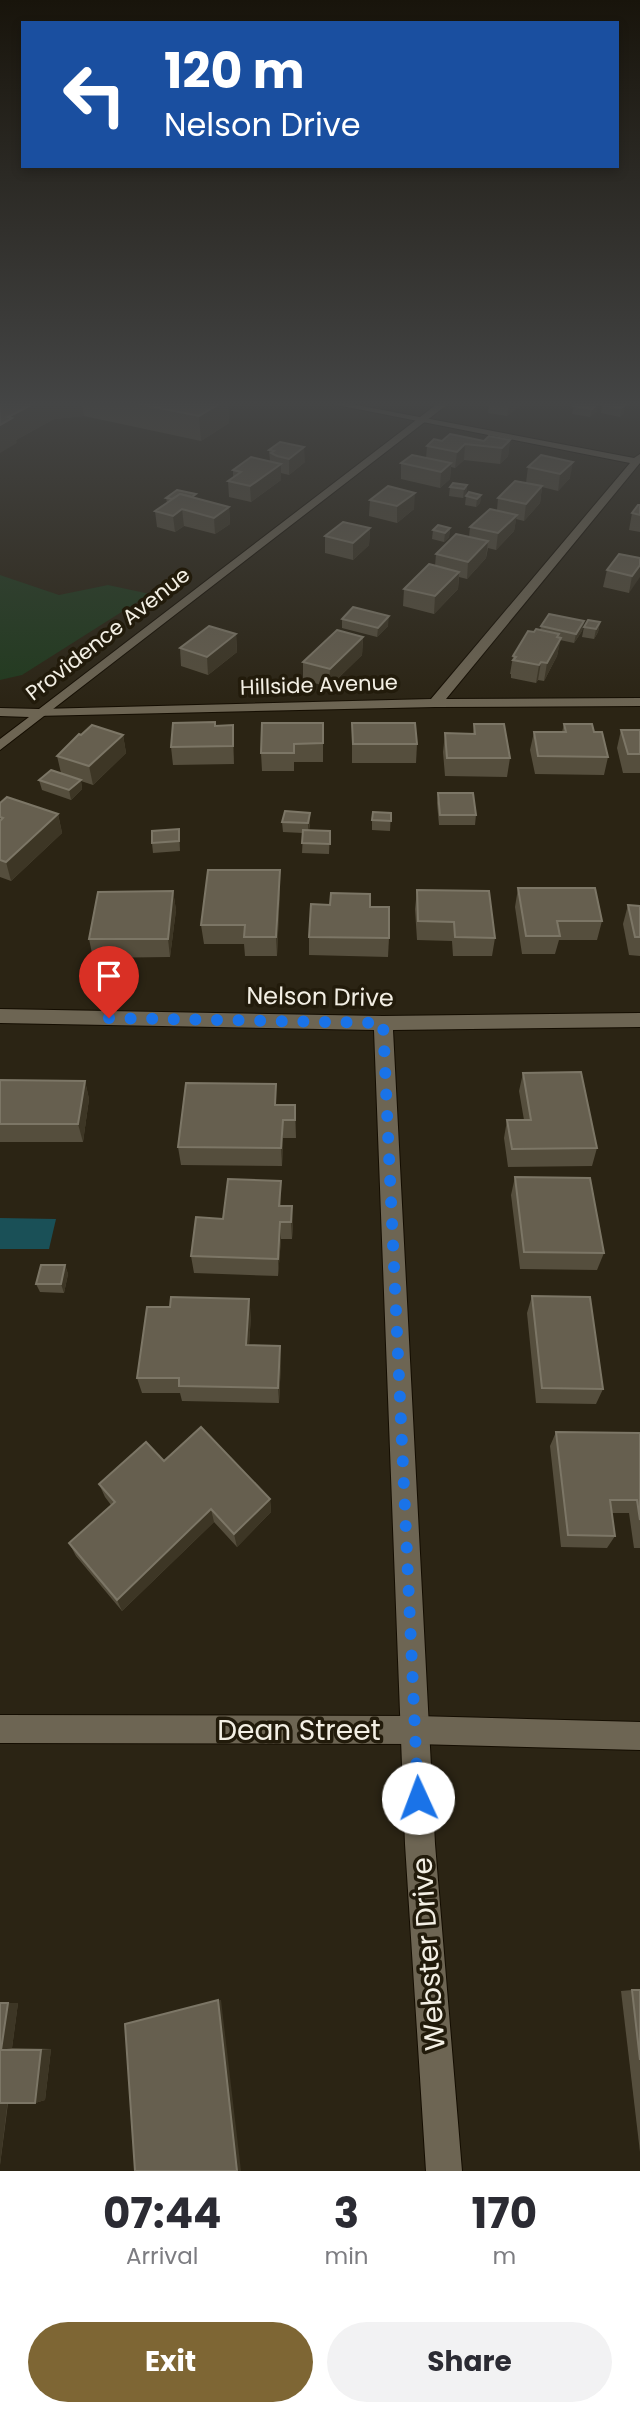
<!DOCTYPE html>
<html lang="en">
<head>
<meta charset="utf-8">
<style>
	:root { --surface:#fff; --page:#f2f2f3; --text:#2b2b33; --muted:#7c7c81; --accent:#7e6634 }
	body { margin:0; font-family:Poppins,sans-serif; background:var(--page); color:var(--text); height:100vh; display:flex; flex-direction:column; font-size:26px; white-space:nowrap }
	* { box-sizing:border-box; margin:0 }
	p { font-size:23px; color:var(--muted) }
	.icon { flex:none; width:38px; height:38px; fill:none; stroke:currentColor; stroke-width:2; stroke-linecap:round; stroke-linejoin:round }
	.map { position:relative; height:2171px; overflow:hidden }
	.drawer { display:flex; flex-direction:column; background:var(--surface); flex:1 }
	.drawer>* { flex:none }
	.banner { position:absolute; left:21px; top:21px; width:598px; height:147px; border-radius:0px; box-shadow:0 4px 10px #0003; background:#1a4fa0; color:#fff; overflow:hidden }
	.pin { position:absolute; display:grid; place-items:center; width:60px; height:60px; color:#fff; margin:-72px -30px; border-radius:50% 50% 50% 0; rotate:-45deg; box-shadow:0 0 7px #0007 }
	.pin .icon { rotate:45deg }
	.me { position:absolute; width:77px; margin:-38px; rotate:358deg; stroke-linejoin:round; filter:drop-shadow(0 0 5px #0008) }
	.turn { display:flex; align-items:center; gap:24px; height:147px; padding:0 28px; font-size:32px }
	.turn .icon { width:91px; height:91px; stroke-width:2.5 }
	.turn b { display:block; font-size:49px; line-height:60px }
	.eta { display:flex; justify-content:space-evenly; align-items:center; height:119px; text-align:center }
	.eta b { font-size:42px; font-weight:700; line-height:49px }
	.action { display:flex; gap:14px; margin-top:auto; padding:14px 28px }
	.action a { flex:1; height:80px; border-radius:42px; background:var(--accent); color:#fff; font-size:28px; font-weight:700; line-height:80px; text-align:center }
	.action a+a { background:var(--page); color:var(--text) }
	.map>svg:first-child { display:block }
	.green { fill:#213a1e }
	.water { fill:#1a5057 }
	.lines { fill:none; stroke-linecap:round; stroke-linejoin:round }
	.minor-casing { stroke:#140d01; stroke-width:2 }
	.tertiary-casing { stroke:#140d01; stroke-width:2 }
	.minor { fill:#6d6553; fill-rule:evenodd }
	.tertiary { fill:#6d6553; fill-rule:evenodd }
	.wall { fill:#554e3d }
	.shaded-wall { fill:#3d3625 }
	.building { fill:#665f4f; stroke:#7c7666; stroke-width:2 }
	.route { stroke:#1a73e8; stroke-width:12; stroke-dasharray:0 21.6 }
	.labels { text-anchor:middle; stroke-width:7; stroke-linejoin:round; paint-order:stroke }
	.far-street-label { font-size:21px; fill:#f3efe4; stroke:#221b0b }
	.street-label { font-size:24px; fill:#f3efe4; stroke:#221b0b }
	.near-street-label { font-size:28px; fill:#f3efe4; stroke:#221b0b }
</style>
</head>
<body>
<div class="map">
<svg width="640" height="2171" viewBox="0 0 640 2171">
	<rect width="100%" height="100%" fill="#2b2414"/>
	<path class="green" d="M0 575 59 595 108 585 150 594 22 675 0 680Z"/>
	<path class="water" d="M0 1218 56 1219 49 1249H0Z"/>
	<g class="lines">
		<defs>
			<g id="minor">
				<path d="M332 404H351L634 458 640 454V463L446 699 640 698V706L435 707 35 716V710L40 709 431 699 630 463Z"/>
				<path d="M0 1009 383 1016 640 1013V1027L393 1030 435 1844 462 2171H426L405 1844 374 1030 0 1023Z"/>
			</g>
			<g id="tertiary">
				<path d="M437 404H448L0 750V739L29 717 0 716V708L39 709Z"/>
				<path d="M0 1715 416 1716 640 1722V1750L416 1744 0 1743Z"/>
			</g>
		</defs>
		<use href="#minor" class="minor-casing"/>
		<use href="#tertiary" class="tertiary-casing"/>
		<use href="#minor" class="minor"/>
		<use href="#tertiary" class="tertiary"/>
	</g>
	<g class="wall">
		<path d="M0 404H228L229 423 201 441 84 416 54 419 16 440 17 443Z"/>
		<path d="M489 404H522L507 416 488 413Z"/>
		<path d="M576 404H598L597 411 590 417 572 414 574 406Z"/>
		<path d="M620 404 624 413 620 417 601 413 602 405Z"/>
		<path d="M510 440 508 456 500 464 464 460 455 468 451 467 450 479 440 488 401 479V463L426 458 427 446 442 441H484Z"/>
		<path d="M269 450 305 462 289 475 281 473V480L251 502 229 497 228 481 233 477V470L270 461Z"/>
		<path d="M541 455 570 478 558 491 542 487 540 503 524 521 516 519 514 531 496 550 488 548 486 558 467 579 459 577 458 589 434 614 403 606 404 589 435 566 436 554 469 537 470 527 497 510 498 498 526 483 528 467Z"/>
		<path d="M467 485 466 494 463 498 449 496 450 487Z"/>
		<path d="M481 495 480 503 476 507 465 505 466 496Z"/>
		<path d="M166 498H196L229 507 230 524 215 534 184 526 175 532 157 527 155 511 167 503Z"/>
		<path d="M370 500 414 509 397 523 369 516Z"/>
		<path d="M640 505V532L629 530 632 513Z"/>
		<path d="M370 528 369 545 353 560 325 553V536Z"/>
		<path d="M450 528 449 537 444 542 432 539 433 530Z"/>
		<path d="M640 558 629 593 603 587 607 570Z"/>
		<path d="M342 619 388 626 377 637 342 628Z"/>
		<path d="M584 621 582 631 574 643 560 640 557 656 544 681 538 680 536 683 511 678V674H510L513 656 534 632 540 630 541 626Z"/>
		<path d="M600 622 598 632 594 639 582 637 584 627Z"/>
		<path d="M236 634 237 652 208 675 181 666 180 648Z"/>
		<path d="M363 637 362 655 329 687 303 680V662Z"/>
		<path d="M323 723V762H294V771H262L261 753Z"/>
		<path d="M352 723 417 744 416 763H352Z"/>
		<path d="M474 724 510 758 507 777 445 776 443 752 445 733 473 734Z"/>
		<path d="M564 724 594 732 608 757 604 775 535 774 530 750 534 732H562Z"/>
		<path d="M215 726 234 744V764L173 765 171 747Z"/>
		<path d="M621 730H640V773H623L617 748Z"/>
		<path d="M81 735H123L126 753 93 785 81 781 82 789 71 800 42 790 39 780 61 773 57 756Z"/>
		<path d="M438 793 476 815 475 825H439L437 803Z"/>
		<path d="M0 803 58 814 62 833 11 881 0 877Z"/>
		<path d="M391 813 390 831 372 830V820Z"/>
		<path d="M282 822 310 823 309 831H330L329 854 302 853 303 833 283 832Z"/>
		<path d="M179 829 180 851 153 853 152 843Z"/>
		<path d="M518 888 602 921 597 940H559L555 954H522L515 907Z"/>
		<path d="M280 889 277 956H245L244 944H204L201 925Z"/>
		<path d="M417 890 495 938 492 956H453L452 941 417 940 415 909Z"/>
		<path d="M173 891 176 910 170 957 93 958 89 939Z"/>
		<path d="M628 905 640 906V956L629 955 623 924Z"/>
		<path d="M370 907 389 938 388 957 309 955V937Z"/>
		<path d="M523 1073 597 1148 592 1166 508 1167 504 1138 507 1120H524L519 1091Z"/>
		<path d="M0 1080 85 1081 89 1099 83 1142H0Z"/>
		<path d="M277 1105H295L296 1138H283L282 1166 181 1165 178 1147Z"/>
		<path d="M515 1177 604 1253 597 1270 520 1269 511 1195Z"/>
		<path d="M281 1199V1206L293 1223 292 1239H281L278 1276 194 1273 191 1256 223 1219Z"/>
		<path d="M65 1265 68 1274 64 1293 40 1292 36 1284Z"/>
		<path d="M532 1296 603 1389 596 1404 536 1403 527 1313Z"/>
		<path d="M251 1315 249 1345 281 1362 279 1403 182 1401 180 1393H142L137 1378Z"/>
		<path d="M556 1432 640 1433V1548H634L629 1513H612L615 1536 607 1548 561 1547 550 1446Z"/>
		<path d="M164 1461 270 1499 271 1512 237 1547 214 1522 122 1611 76 1556 69 1543 111 1505 105 1497 99 1484Z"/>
		<path d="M632 1990H640V2152L621 1991Z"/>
		<path d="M0 2003H18L12 2048 51 2049 45 2100 35 2103H8L0 2165Z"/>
	</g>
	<g class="shaded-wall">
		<path d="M33 404H82L84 416 54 419 16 440 17 443 0 453V425L8 417Z"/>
		<path d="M219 404H228L229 423 201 441 199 416Z"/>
		<path d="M509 404H522L507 416Z"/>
		<path d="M597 404H598L597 411 590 417 592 409Z"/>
		<path d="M625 405 624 413 620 417 621 408Z"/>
		<path d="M510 440 508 456 500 464 502 448Z"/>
		<path d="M465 444 464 460 455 468 457 452Z"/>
		<path d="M304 447 305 462 289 475V459Z"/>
		<path d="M573 462 570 478 558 491 560 474Z"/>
		<path d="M451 463 450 479 440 488 441 472Z"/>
		<path d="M281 464V480L251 502 250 486Z"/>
		<path d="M467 485 466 494 463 498 464 489Z"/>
		<path d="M542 486 540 503 524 521 526 504Z"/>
		<path d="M415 493 414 509 397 523V506Z"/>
		<path d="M481 495 480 503 476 507 477 499Z"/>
		<path d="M229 507 230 524 215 534 214 518Z"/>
		<path d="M182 509 184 526 175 532 173 516Z"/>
		<path d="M517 515 514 531 496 550 498 533Z"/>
		<path d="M370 528 369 545 353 560V543Z"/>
		<path d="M450 528 449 537 444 542 445 533Z"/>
		<path d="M488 541 486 558 467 579 468 562Z"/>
		<path d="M640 565V577L629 593 632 576Z"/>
		<path d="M459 572 458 589 434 614 435 596Z"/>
		<path d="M389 616 388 626 377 637 378 628Z"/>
		<path d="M584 621 582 631 574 643 576 634Z"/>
		<path d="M600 622 598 632 594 639 596 629Z"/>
		<path d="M236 634 237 652 208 675 207 657Z"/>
		<path d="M559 634 557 644 561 638 557 656 544 681 547 663Z"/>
		<path d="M363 637 362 655 329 687 330 669Z"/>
		<path d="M541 662 538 680 536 683 539 665Z"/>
		<path d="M233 725 234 744V764L233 746Z"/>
		<path d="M123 735 126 753 93 785 89 766Z"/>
		<path d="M81 780 82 789 71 800 69 790Z"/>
		<path d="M310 813V823L308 833V823Z"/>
		<path d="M58 814 62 833 11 881 6 862Z"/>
		<path d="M280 870V889L277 956 276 937Z"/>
		<path d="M173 891 176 910 170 957 168 939Z"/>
		<path d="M85 1081 89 1099 83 1142 78 1124Z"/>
		<path d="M283 1120V1138L282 1166 281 1148Z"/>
		<path d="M281 1181V1199L280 1223 279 1206Z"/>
		<path d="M292 1206 293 1223 292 1239 291 1222Z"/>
		<path d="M280 1222 281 1239 278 1276V1259Z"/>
		<path d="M65 1265 68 1274 64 1293 61 1284Z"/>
		<path d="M249 1299 251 1315 248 1361 246 1345Z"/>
		<path d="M280 1346 281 1362 279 1403 278 1388Z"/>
		<path d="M270 1499 271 1512 237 1547 234 1534Z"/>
		<path d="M211 1509 214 1522 122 1611 117 1600Z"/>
		<path d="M218 2000H221L241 2171H237Z"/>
		<path d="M8 2003H18L12 2048 1 2050Z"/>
		<path d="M51 2049 45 2100 35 2103 41 2050Z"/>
		<path d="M8 2099 0 2165V2102Z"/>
	</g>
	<g class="building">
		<path d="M0 404H33L8 417 12 418 0 425Z"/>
		<path d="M139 404H219L199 416Z"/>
		<path d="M576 404H597L592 409 574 406Z"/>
		<path d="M603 404H620L625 405 621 408 602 405Z"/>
		<path d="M450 434 484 441 489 436 510 440 502 448 465 444 457 452 427 446 434 439 442 441Z"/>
		<path d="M280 442 304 447 289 459 277 456 271 453 274 451 269 450Z"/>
		<path d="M412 455 451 463 441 472 401 463Z"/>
		<path d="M541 455 573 462 560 474 528 467Z"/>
		<path d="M251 457 281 464 250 486 228 481 241 472 233 470Z"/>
		<path d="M515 481 542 486 526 504 498 498Z"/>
		<path d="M453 483 467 485 464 489 450 487Z"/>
		<path d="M388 486 415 493 397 506 370 500Z"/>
		<path d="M177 490 196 494 192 497 180 494 172 499 166 498Z"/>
		<path d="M469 492 481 495 477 499 466 496Z"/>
		<path d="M180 494 229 507 214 518 182 509 173 516 155 511Z"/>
		<path d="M638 505H640V515L632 513Z"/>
		<path d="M490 509 517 515 498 533 470 527Z"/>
		<path d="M343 522 370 528 353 543 325 536Z"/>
		<path d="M438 525 450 528 445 533 433 530Z"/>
		<path d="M456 534 488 541 468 562 436 554Z"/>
		<path d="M619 554 640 558V565L632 576 607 570Z"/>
		<path d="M429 564 459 572 435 596 404 589Z"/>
		<path d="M353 607 389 616 378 628 342 619Z"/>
		<path d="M549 614 584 621 576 634 541 626Z"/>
		<path d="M588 620 600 622 596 629 584 627Z"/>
		<path d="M209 626 236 634 207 657 180 648Z"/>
		<path d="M536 629 559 634 557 637 561 638 547 663 541 662 539 665 513 660 516 657 513 656 528 631 534 632Z"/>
		<path d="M337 630 363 637 330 669 303 662Z"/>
		<path d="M215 722V726L233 725V746L171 747 173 723Z"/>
		<path d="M262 723H323V743L294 744V753H261Z"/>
		<path d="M352 723H415L417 744H353Z"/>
		<path d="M474 724H504L510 758H447L445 733 475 734Z"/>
		<path d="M564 724H592L594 732H602L608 757 538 756 534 732H566Z"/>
		<path d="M92 725 123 735 89 766 57 756 79 734 81 735Z"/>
		<path d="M621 730H640V754H628Z"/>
		<path d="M51 770 81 780 69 790 39 780Z"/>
		<path d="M438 793H473L476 815H440Z"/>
		<path d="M7 797 58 814 6 862 0 860V821L3 818 0 817V803Z"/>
		<path d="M285 811 310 813 308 823 282 822Z"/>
		<path d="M373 812 391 813V821L372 820Z"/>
		<path d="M179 829V841L152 843V831Z"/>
		<path d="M303 830 330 831V844L302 843Z"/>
		<path d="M208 870H280L276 937H244L245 925H201Z"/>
		<path d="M518 888H595L602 921H557L560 936H526Z"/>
		<path d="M417 890 489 891 495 938 455 937 454 922 418 921Z"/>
		<path d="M173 891 168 939H89L98 892Z"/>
		<path d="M331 893 370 894V907H389V938L309 937 311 904 330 905Z"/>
		<path d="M628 905 640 906V937H635Z"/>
		<path d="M581 1072 597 1148 512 1149 507 1120H531L523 1073Z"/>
		<path d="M0 1080 85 1081 78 1124H0Z"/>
		<path d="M186 1083 276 1084 275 1105H295V1120H283L281 1148 178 1147Z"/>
		<path d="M515 1177 590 1178 604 1253 524 1252Z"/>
		<path d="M228 1179 281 1181 279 1206H292L291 1222H280L278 1259 191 1256 196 1217 223 1219Z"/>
		<path d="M41 1265H65L61 1284H36Z"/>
		<path d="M532 1296 590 1297 603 1389 542 1388Z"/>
		<path d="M171 1297 249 1299 246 1345 280 1346 278 1388 179 1386V1378H137L147 1307H170Z"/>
		<path d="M201 1427 270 1499 234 1534 211 1509 117 1600 69 1543 115 1502 99 1484 146 1442 164 1461Z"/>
		<path d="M556 1432 640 1433V1520L637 1500H610L615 1536 568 1535Z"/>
		<path d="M632 1990H640V2060Z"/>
		<path d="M218 2000 237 2171H135L125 2024Z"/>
		<path d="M0 2003H8L1 2050H41L35 2103H0Z"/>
	</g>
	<linearGradient id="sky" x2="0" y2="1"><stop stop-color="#18140b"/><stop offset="0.57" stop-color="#444545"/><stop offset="1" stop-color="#444545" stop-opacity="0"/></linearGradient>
	<rect width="640" height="708" fill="url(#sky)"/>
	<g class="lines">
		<path class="route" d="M109 1018 383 1023 418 1798"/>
	</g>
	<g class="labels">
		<g class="far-street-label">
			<text transform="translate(108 634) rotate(-38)" y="7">Providence Avenue</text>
			<text transform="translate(319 685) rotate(-2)" y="7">Hillside Avenue</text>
		</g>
		<g class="street-label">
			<text transform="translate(320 997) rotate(1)" y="8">Nelson Drive</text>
		</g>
		<g class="near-street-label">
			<text x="299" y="1740">Dean Street</text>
			<text transform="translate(428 1954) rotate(-94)" y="10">Webster Drive</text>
		</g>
	</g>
</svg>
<div class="pin" style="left:109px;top:1018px;background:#d93025"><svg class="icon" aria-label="arrive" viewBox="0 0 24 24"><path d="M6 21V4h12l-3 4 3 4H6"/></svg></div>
<svg class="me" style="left:418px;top:1798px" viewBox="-20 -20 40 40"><circle r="19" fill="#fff"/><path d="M0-13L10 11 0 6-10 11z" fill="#1a73e8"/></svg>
<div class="banner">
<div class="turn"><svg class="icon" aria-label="left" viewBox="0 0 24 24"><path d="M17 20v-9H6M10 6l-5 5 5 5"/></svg><div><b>120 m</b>Nelson Drive</div></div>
</div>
</div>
<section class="drawer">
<div class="eta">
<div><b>07:44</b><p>Arrival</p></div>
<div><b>3</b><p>min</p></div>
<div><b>170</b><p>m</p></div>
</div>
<div class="action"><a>Exit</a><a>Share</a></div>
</section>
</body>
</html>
